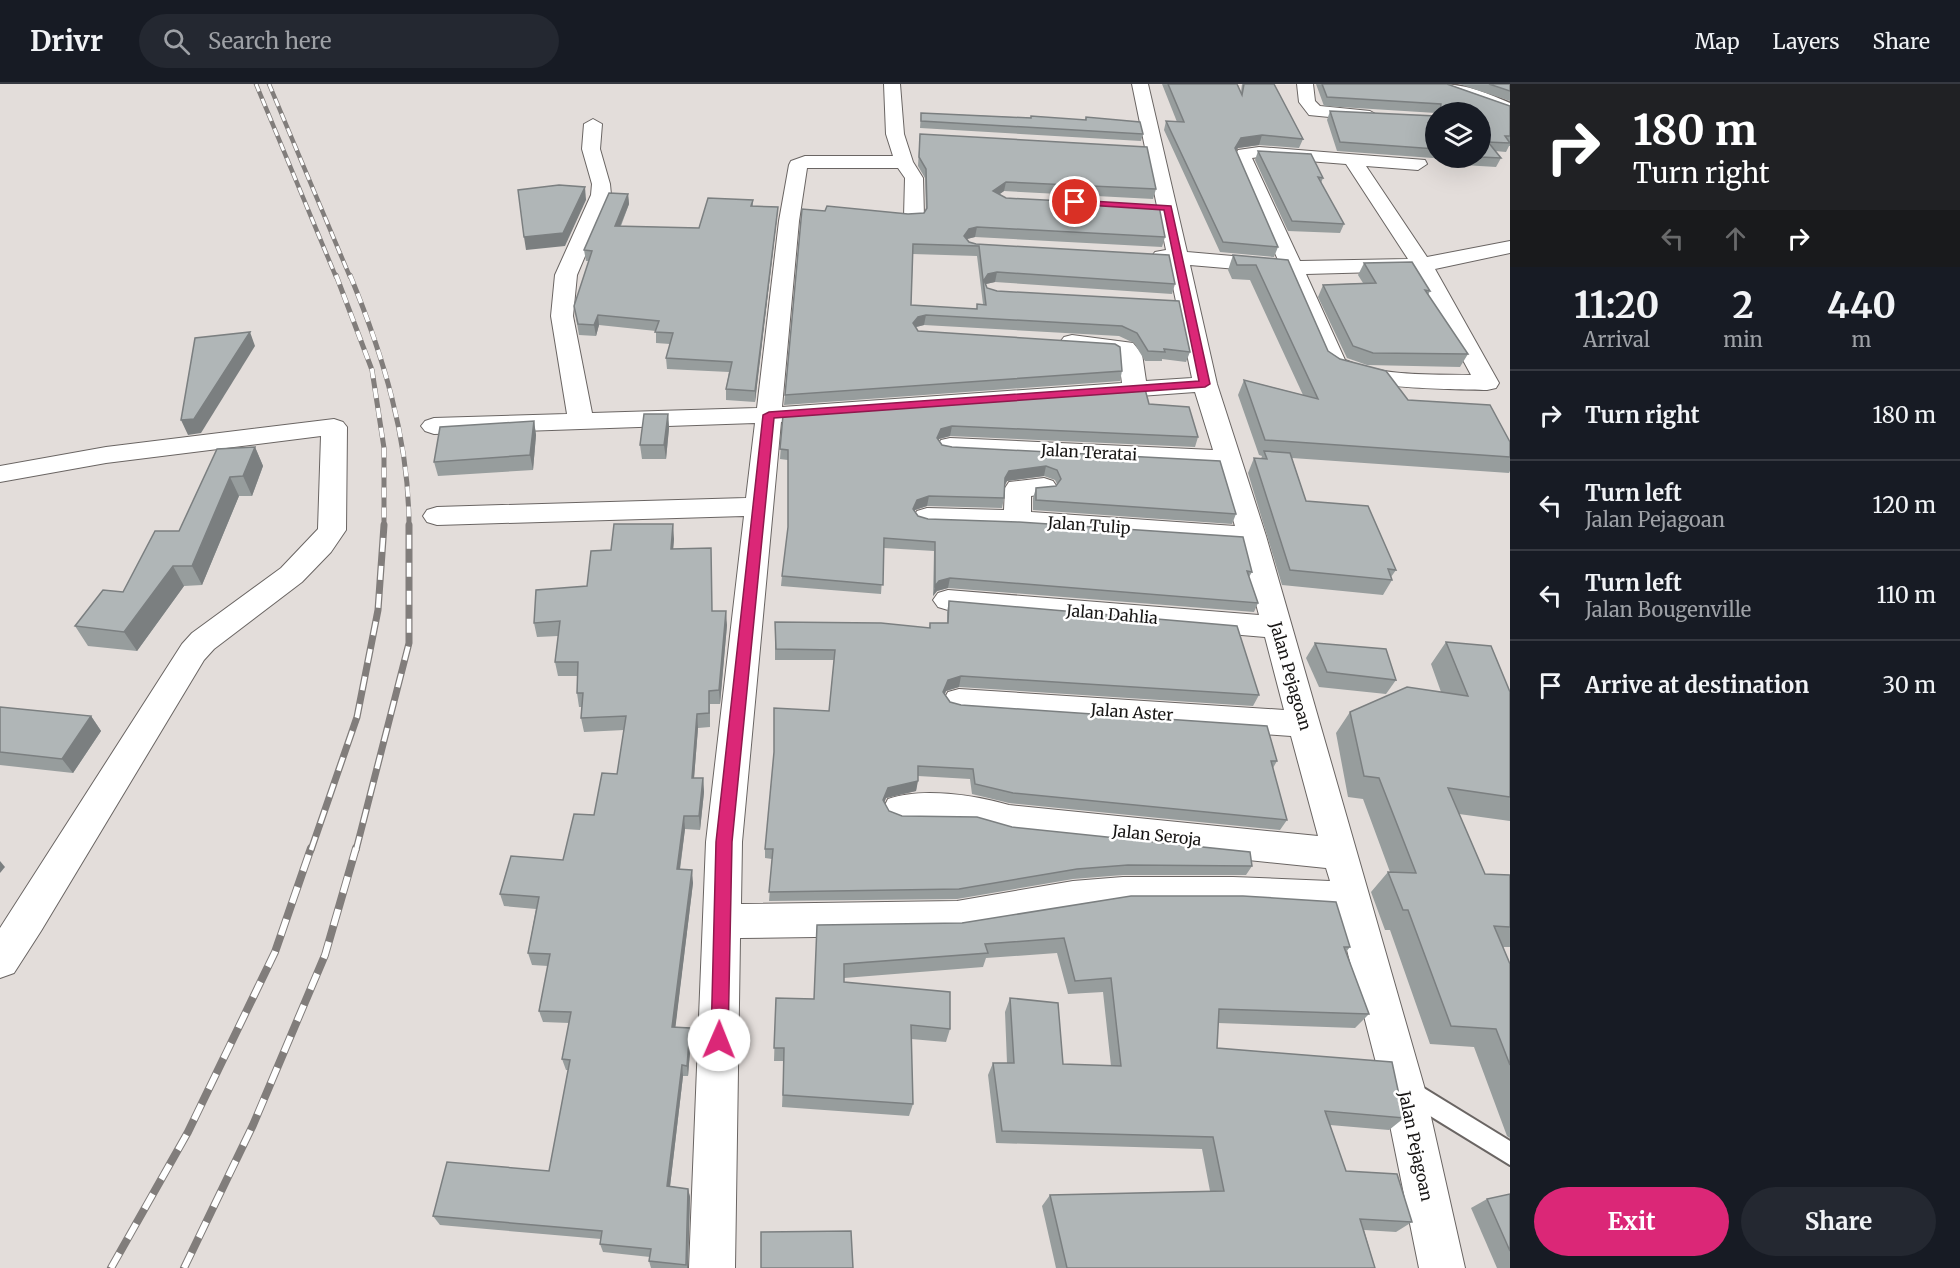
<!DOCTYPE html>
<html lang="en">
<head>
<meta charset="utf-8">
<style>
	:root { --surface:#171b24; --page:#242831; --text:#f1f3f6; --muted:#9ea1a6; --line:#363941; --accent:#db2777 }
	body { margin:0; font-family:Merriweather,serif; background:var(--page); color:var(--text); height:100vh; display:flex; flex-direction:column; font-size:22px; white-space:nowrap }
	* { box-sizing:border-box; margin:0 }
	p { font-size:20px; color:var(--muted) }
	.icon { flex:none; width:33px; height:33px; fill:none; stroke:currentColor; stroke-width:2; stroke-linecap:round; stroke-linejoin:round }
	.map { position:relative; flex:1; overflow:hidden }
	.panel { display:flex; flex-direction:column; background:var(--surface); width:450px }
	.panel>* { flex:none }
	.guide { background:#202124; color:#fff; overflow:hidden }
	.tools { position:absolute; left:1425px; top:18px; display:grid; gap:12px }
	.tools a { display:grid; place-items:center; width:66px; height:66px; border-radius:50%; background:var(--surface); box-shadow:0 6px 24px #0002; font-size:30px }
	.pin { position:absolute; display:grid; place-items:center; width:51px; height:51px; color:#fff; margin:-26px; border:3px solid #fff; border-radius:50%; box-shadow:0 2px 6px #0007 }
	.me { position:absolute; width:66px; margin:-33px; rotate:1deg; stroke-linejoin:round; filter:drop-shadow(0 0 4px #0008) }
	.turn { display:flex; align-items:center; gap:21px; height:126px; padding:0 24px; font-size:27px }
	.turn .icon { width:78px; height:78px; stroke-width:2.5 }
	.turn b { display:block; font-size:42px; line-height:51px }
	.lanes { display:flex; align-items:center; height:57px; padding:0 24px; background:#0003; justify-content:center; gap:30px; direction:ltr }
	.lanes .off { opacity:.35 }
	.eta { display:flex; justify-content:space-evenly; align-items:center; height:102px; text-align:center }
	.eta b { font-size:36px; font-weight:700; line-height:42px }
	.button { display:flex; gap:12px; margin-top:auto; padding:12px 24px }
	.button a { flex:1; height:69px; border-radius:36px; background:var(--accent); color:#fff; font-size:24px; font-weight:700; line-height:69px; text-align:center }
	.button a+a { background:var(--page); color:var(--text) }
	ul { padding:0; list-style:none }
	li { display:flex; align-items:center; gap:18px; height:90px; padding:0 24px; border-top:2px solid var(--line) }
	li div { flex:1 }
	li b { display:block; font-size:22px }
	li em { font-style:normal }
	header { display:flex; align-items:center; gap:36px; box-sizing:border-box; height:84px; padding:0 30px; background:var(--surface); border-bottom:2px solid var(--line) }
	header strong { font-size:28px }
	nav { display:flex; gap:33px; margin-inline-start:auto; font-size:21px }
	.search { width:420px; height:54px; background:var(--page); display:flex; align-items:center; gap:15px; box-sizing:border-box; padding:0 21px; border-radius:33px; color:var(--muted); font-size:22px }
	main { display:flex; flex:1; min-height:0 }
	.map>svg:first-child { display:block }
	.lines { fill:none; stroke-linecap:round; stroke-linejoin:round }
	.lane-casing { stroke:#6a6563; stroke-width:4 }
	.street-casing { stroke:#6a6563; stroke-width:2 }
	.secondary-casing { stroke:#6a6563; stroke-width:3 }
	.lane { fill:#fff; fill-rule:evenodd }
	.street { fill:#fff; fill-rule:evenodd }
	.secondary { fill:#fff; fill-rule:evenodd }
	.rail-far3-casing { stroke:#817d7b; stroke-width:4.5 }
	.rail-far2-casing { stroke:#817d7b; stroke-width:5 }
	.rail-far1-casing { stroke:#817d7b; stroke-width:7 }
	.rail-casing { stroke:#817d7b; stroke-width:8 }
	.rail-far3 { stroke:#fff; stroke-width:3; stroke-dasharray:8; stroke-linecap:butt }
	.rail-far2 { stroke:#fff; stroke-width:4; stroke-dasharray:10; stroke-linecap:butt }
	.rail-far1 { stroke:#fff; stroke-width:4.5; stroke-dasharray:14; stroke-linecap:butt }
	.rail { stroke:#fff; stroke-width:6; stroke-dasharray:17; stroke-linecap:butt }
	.wall { fill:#979d9d; fill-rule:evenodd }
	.shaded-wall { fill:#7b7f80 }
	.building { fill:#b0b6b7; stroke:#7b7f80; stroke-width:1.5; fill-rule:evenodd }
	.route { fill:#db2777; stroke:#8e194d; stroke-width:1.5 }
	.labels { text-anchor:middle; stroke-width:5; stroke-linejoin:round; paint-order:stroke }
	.street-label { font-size:16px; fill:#171514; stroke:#fff }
</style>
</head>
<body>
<header>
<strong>Drivr</strong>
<div class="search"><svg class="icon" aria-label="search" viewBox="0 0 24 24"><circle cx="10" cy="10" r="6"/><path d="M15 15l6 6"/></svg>Search here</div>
<nav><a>Map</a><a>Layers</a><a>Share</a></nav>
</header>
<main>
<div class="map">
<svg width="1510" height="1184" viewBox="0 0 1510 1184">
	<rect width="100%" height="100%" fill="#e3ddda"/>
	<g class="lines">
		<defs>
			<path id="lane" d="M1409 995 1510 1057V1081L1401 1014 1398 1006 1401 998Z"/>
			<g id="street">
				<path d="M884 0H900L904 50 913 78 923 94 924 133 921 137H907L904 133 905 94 898 84H807L799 137 782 323 1122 299 1118 270 1064 263 1060 258 1064 253 1072 251 1133 259 1142 270 1146 297 1192 294 1168 179 1155 176 1152 172 1155 168 1166 166 1132 0H1148L1187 168 1278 176 1234 74 1238 66 1259 63 1425 76 1427 80 1418 86 1366 82 1427 173 1510 157V169L1435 185 1499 299 1496 304 1487 306C1455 305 1341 306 1323 280L1284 189 1190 181 1217 300 1266 452 1424 1002 1465 1184H1419L1382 1002 1338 831 1233 825H1123L1073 831 957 851 740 854 735 1184H689L706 758 744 432 437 441 427 438 423 432 427 426 437 423 746 414 755 339 434 350 425 347 421 342 425 337 434 334 567 330 551 232 555 191 591 111 592 100 582 65 584 40 593 35 602 40 600 65 610 100 611 111 577 191 573 232 592 329 757 324 779 137 789 81 791 77 805 72H893L886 50ZM1259 73 1346 80 1408 175 1300 177 1252 74ZM1415 187 1471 291C1430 290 1383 293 1345 276L1306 190ZM1195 308 1213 366 950 354 941 356 937 362 941 368 950 370 1217 383 1235 442 1031 428V412L1053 409 1057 403 1053 397 1044 394 1009 398 1005 404 1004 426 927 424 917 427 913 433 917 439 927 442 1017 445 1240 461 1259 531 948 506 938 509 933 516 938 523 948 526 1265 553 1284 626 959 605 948 608 943 617 948 626 959 629 1291 652 1318 752 1009 721C975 711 922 703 888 715L883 725 888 735 900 740 975 741 1009 751 1326 784 1330 797 1233 793H1123L1073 797 957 817 741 820 742 758 781 338Z"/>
				<path d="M1297 0H1313L1315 17 1320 22 1370 27 1379 32 1370 37 1309 31 1299 18Z"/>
				<path d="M334 335 343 338 347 343 346 446 331 468 302 498 214 565 204 576 41 847 14 889 0 894V844L182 560 192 549 281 484 318 445 321 352 106 379 0 398V382L106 363Z"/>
			</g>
			<path id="secondary" d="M1435 0C1466 0 1482 7 1510 19V31L1438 4Z"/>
		</defs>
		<use href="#lane" class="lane-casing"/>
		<use href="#street" class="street-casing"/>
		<use href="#secondary" class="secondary-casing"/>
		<use href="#lane" class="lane"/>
		<use href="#street" class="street"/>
		<use href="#secondary" class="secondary"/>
		<defs>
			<g id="rail-far3">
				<path d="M256 0 336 193"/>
				<path d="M269 0 350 193"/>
			</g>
			<g id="rail-far2">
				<path d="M336 191 372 286 384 364V442"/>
				<path d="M350 191C383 271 409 355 409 442"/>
			</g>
			<g id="rail-far1">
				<path d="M311 766 357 633 378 526 384 441"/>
				<path d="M356 766 409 559V441"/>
			</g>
			<g id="rail">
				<path d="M111 1184 188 1048 275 868 311 764"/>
				<path d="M184 1184 253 1041 325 871 356 764"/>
			</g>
		</defs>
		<use href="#rail-far3" class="rail-far3-casing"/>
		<use href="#rail-far2" class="rail-far2-casing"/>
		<use href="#rail-far1" class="rail-far1-casing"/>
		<use href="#rail" class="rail-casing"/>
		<use href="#rail-far3" class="rail-far3"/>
		<use href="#rail-far2" class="rail-far2"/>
		<use href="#rail-far1" class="rail-far1"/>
		<use href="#rail" class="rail"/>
	</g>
	<g class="wall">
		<path d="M1162 0H1237L1241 8 1242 0H1274L1303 55 1299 64 1259 61 1238 64 1236 66 1278 163 1274 173 1220 168 1164 46 1166 37 1177 38Z"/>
		<path d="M1316 0H1448L1510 22V62H1509L1506 68 1495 67 1501 74 1496 83 1464 81 1460 76 1337 67 1327 36 1330 27 1436 32V74H1480V28L1436 29 1324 22Z"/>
		<path d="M1459 0H1510V17Z"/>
		<path d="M921 29 1085 36 1086 33 1143 50 1141 57 920 44Z"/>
		<path d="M920 50 1156 105 1153 115 1004 107 999 110 1006 114 1165 153 1162 163 975 153 967 155 969 158 976 160 1175 200 1172 210 995 198 986 200V201L987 204 997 207 1179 217 1190 268 1186 278 1162 275V277H1145L1134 259 1119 252 924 241 916 243V244L918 247 1122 287 1120 297 784 321 785 311 908 130 924 129 926 126 925 94 918 82ZM913 170 977 172 983 220 976 225 911 221Z"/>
		<path d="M1258 67 1323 94 1321 99 1344 140 1340 149 1288 147 1255 76Z"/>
		<path d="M628 110 629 120 621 142 699 144 753 116V122L778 123 777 133 755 318 726 316V305L729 288 667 285 666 274 670 260 656 259V247L599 241 596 252 579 251 574 222 589 177H586L584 166Z"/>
		<path d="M1233 171 1288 176 1328 267 1340 275 1408 316 1510 358V387L1509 389 1292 374 1306 417 1396 486 1391 493 1392 496 1383 511 1282 501 1248 389 1254 374 1261 375 1262 372 1259 371 1238 311 1244 296 1303 311 1250 196 1232 195 1228 186Z"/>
		<path d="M1364 179 1430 207 1428 211 1468 270 1460 283 1367 281 1347 274 1318 213 1323 201 1363 199 1358 191Z"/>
		<path d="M1149 320 1198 353 1195 363 950 352 939 355V356L942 361 952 363 1220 377 1236 430 1232 440 1033 426V414L1036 404 1056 402 1057 400 1055 396 1044 392 1007 397 1005 401 1004 414 1002 424 927 422 915 426 914 427 918 432 928 435 1252 488 1249 493 1258 519 1254 528 948 504 937 507 933 512 934 467 884 464 881 510 781 502 782 492 788 445V376L780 375 783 331Z"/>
		<path d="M668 330 669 344 666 375H642L640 361Z"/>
		<path d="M534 337 536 351 533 386 438 392 434 378Z"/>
		<path d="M255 363 263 382 252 412H239L202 501 184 502 137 567 88 562 75 542 123 508 179 447Z"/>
		<path d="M674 455 673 465 712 527 727 541 720 620H710V643L698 644 694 694H703L704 708 700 746 685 745 680 786 693 799 675 944 691 955 688 992H683L670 1102 688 1105 690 1113 688 1184H651L649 1177 650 1173 603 1168 600 1160 601 1155 440 1141 433 1132 549 1087 568 986H566L562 975 569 939 543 938 539 927 548 882 532 881 528 869 536 825 504 822 500 810 563 776 594 731 617 690 624 646 584 648 581 634 582 623H579L577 609 578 592H558L555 578 558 552 537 553 534 539 587 502 611 466Z"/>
		<path d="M949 517 1259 611 1253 622 959 603 946 607 945 610 950 618 961 621 1277 677 1273 684 1287 736 1280 746 1009 719 972 710 970 695 918 692 916 707 886 714 884 719 889 727 902 732 1012 743 1252 782 1246 791H1123L1073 795 957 815 769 817 772 775 765 774V765L829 627 834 576H775V538L929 544 930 539H947V528Z"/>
		<path d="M1446 558 1510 608V737L1459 730 1485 790 1510 791V863H1503L1510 880V1054L1507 1052 1474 963 1430 960 1390 846H1385L1371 808 1388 788H1390L1363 715 1348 713 1336 649 1350 628 1441 608 1431 580Z"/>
		<path d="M1315 559 1396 596 1386 610 1319 603 1306 574Z"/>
		<path d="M0 623 91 632 101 647 73 689 0 681Z"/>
		<path d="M817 841 1350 863 1346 868 1369 930 1355 944 1218 939 1217 964 1404 1034 1389 1046 1330 1041 1346 1087 1412 1138 1396 1148 1364 1146 1375 1184H1056L1042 1122 1050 1111 1210 1107 1202 1065 996 1059 988 991 993 979H1007L1005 928 1010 914 1063 980 1111 982 1103 908 1068 910 1057 869 986 874 983 883 844 894V898L950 945 946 958 911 955 913 1020 909 1032 782 1023 784 977H774L776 914 814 915Z"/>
		<path d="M1510 1110V1184H1497L1471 1124 1487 1115Z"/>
	</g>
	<g class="shaded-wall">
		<path d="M1262 51 1259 61 1238 64 1232 73 1235 64 1241 54Z"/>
		<path d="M1006 98 1004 107 992 116 993 107Z"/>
		<path d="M585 103 586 116 565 162 526 166 524 153Z"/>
		<path d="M628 110 629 120 616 152 615 142Z"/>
		<path d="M778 123 777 133 755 318V307Z"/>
		<path d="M977 143 975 153 967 155 963 161 964 152 969 145Z"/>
		<path d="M997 188 995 198 986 200 984 203V196L988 190Z"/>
		<path d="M598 231 599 241 596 252 594 241Z"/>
		<path d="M926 231 924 241 916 243 912 249 913 239 918 233Z"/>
		<path d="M250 248 255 262 201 349 188 351 181 336Z"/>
		<path d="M668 330 669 344 666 375 664 361Z"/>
		<path d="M534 337 536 351 533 386 530 371Z"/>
		<path d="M952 342 950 352 939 355 935 363 937 354 941 345Z"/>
		<path d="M255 363 263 382 252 412 243 392Z"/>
		<path d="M1046 382 1044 392 1007 397 1003 404 1005 394 1009 387Z"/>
		<path d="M230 393 239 412 202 501 192 482Z"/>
		<path d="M929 412 927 422 915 426 911 434 913 425 917 416Z"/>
		<path d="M673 440 674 455 672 479 671 465Z"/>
		<path d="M173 482 184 502 137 567 124 548Z"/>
		<path d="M950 494 948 504 937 507 933 512 935 502 939 497Z"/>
		<path d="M726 527 727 541 720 620 719 606Z"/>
		<path d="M961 592 959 603 946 607 941 618 943 608 948 596Z"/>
		<path d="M697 630 698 644 693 707 692 694Z"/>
		<path d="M91 632 101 647 73 689 62 675Z"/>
		<path d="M703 694 704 708 700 746 699 732Z"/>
		<path d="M918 697 916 707 886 714 881 726 883 716 888 704Z"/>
		<path d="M684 732 685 745 678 798 677 785Z"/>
		<path d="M0 777 5 783 0 789Z"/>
		<path d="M692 786 693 799 674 955 672 943Z"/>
		<path d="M690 944 691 955 688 992 687 982Z"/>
		<path d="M682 981 683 992 669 1111 667 1102Z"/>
		<path d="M688 1105 690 1113 688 1184H687Z"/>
	</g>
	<g class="building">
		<path d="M1168 0H1237L1242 11 1244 0H1274L1303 55 1262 51 1241 54 1235 64 1278 163 1223 158 1166 37 1184 38Z"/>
		<path d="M1322 0H1447L1510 22V52H1505L1510 59 1488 58 1501 74 1480 73V28H1440L1441 20 1327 13Z"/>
		<path d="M1489 0H1510V7Z"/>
		<path d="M1330 27 1436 32V65L1340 58Z"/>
		<path d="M921 29 1031 34V32L1086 36V33L1140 38 1143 50 921 37Z"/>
		<path d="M920 50 1147 63 1156 105 1006 98 993 107 1006 114 1159 122 1165 153 977 143 969 145 964 152 969 158 976 160 1169 171 1175 200 997 188 988 190 984 196 987 204 997 207 1179 217 1190 268 1164 265 1165 268 1148 267 1137 249 1122 242 926 231 918 233 913 239 918 247 1115 260 1120 263 1122 287 785 311 802 125 825 127 827 122 908 130 924 129 927 124 926 85 919 73ZM913 160 979 162 986 221 977 220V225L911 221Z"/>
		<path d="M1258 67 1311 70 1323 94 1318 93 1344 140 1292 137Z"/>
		<path d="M559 101 585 103 563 149 524 153 518 106Z"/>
		<path d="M609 109 628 110 615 142 699 144 708 114 753 116 751 122 778 123 755 307 726 305 732 278 666 274 673 249 655 248 659 237 598 231 594 241 578 240 574 222 592 167 584 166Z"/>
		<path d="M1233 171 1288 176 1328 267 1340 275 1386 287 1408 316 1490 321 1510 358V373L1265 356 1244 296 1318 315 1256 181H1237Z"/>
		<path d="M1412 178 1430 207 1425 206 1468 270 1373 269 1353 262 1323 201 1376 199 1364 179Z"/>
		<path d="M250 248 194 335 181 336 195 254Z"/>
		<path d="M1145 305 1149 320 1189 323 1198 353 952 342 941 345 937 354 942 361 952 363 1220 377 1236 430 1036 416V404L1056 402 1061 395 1057 386 1046 382 1009 387 1005 394 1004 414 929 412 917 416 913 425 918 432 928 435 1019 438 1243 453 1252 488 1247 487 1258 519 950 494 939 497 935 502V458L884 454 883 501 782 492 788 443V366L780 365 783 331Z"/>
		<path d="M644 330H668L664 361H640Z"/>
		<path d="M534 337 530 371 434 378 440 343Z"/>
		<path d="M255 363 243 392 230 393 192 482H173L124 548 75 542 103 506 123 508 155 447H179L217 365Z"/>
		<path d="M1264 367 1290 369 1306 417 1368 422 1396 486 1388 485 1392 496 1290 486 1254 374 1267 375Z"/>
		<path d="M614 440H673L671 465 711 464 712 527H726L719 606 709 607V629L697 630 692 694H703L699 732H684L677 785 692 786 672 943 690 944 687 982 682 981 667 1102 688 1105 686 1181 649 1177 651 1165 600 1160 602 1147 433 1132 447 1078 549 1087 570 976 562 975 571 928 539 927 550 870 528 869 539 813 500 810 511 772 563 776 574 730 594 731 602 689 617 690 626 632 581 634 583 609H577L578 578H555L560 537 534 539 536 506 587 502 591 467 611 466Z"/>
		<path d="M949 517 1237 542 1259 611 961 592 948 596 943 608 950 618 961 621 1267 642 1277 677H1271L1287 736 1013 709 975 700 973 685 918 682V697L888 704 883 716 889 727 902 732 977 733 1012 743 1250 768 1252 782 1128 781 1077 785 959 805 769 808 773 765H765L774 668V624L829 627 835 566 776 565 775 538 881 539 930 544V539H948Z"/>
		<path d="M1446 558 1491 562 1510 608V713L1448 704 1485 790 1510 791V843L1494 842 1510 880V981L1496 945 1451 942 1408 826H1403L1388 788 1416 789 1379 694 1364 692 1350 628 1407 603 1468 612Z"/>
		<path d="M1315 559 1386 565 1396 596 1327 588Z"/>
		<path d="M0 623 91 632 62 675 0 668Z"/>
		<path d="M1131 812H1243L1336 818 1350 863H1344L1369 930 1219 925 1217 964 1392 978 1404 1034 1325 1027 1346 1087 1397 1090 1412 1138 1360 1135 1375 1184H1067L1050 1111 1224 1107 1213 1053 1002 1047 993 979H1014L1010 914 1058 919 1063 980 1121 982 1111 894 1075 897 1064 854 985 860 988 869 844 880V898L950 908V945L911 941 913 1020 783 1011 784 964H774L776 914 814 915 817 841 962 839Z"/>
		<path d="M1510 1110V1167L1487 1115Z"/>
		<path d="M851 1147 853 1184H761V1148Z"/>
	</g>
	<path class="route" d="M1075 116 1171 122 1210 300 1205 303 774 334 732 758 728 956 726 962 719 965 713 962 711 956 716 758 763 331 769 328 1199 297 1164 126 1072 120Z"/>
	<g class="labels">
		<g class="street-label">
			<text transform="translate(1089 368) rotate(3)" y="6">Jalan Teratai</text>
			<text transform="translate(1089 441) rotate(4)" y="6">Jalan Tulip</text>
			<text transform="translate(1112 530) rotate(5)" y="6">Jalan Dahlia</text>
			<text transform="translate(1291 592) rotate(74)" y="6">Jalan Pejagoan</text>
			<text transform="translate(1132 628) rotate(4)" y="6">Jalan Aster</text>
			<text transform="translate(1157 751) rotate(6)" y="6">Jalan Seroja</text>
			<text transform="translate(1416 1062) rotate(78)" y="6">Jalan Pejagoan</text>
		</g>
	</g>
</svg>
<div class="tools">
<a><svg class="icon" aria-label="layers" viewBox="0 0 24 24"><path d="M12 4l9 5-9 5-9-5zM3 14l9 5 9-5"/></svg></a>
</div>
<div class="pin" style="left:1075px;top:118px;background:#d93025"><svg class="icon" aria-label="arrive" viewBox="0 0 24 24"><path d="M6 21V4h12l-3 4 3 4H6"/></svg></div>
<svg class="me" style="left:719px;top:956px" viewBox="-20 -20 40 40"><circle r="19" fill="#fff"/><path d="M0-13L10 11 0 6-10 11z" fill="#db2777"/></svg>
</div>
<section class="panel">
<div class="guide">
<div class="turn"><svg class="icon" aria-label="right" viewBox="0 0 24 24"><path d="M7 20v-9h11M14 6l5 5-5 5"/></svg><div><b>180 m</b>Turn right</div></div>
<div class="lanes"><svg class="icon off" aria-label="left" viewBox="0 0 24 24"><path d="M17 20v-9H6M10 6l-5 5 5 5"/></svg><svg class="icon off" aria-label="ahead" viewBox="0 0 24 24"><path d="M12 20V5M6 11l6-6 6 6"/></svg><svg class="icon" aria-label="right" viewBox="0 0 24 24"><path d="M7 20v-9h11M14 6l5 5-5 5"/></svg></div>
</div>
<div class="eta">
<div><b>11:20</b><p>Arrival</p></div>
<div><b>2</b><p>min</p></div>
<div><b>440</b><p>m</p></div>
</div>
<ul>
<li><svg class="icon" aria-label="right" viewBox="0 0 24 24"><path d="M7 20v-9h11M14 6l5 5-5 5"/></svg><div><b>Turn right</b></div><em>180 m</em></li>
<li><svg class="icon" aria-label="left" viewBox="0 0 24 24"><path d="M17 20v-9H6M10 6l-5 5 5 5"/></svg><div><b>Turn left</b><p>Jalan Pejagoan</p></div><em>120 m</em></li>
<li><svg class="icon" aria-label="left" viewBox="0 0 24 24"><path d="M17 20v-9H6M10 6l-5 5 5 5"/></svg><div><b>Turn left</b><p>Jalan Bougenville</p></div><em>110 m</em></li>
<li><svg class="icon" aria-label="arrive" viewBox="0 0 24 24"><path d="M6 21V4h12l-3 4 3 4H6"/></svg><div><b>Arrive at destination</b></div><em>30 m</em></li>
</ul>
<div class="button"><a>Exit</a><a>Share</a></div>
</section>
</main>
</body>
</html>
